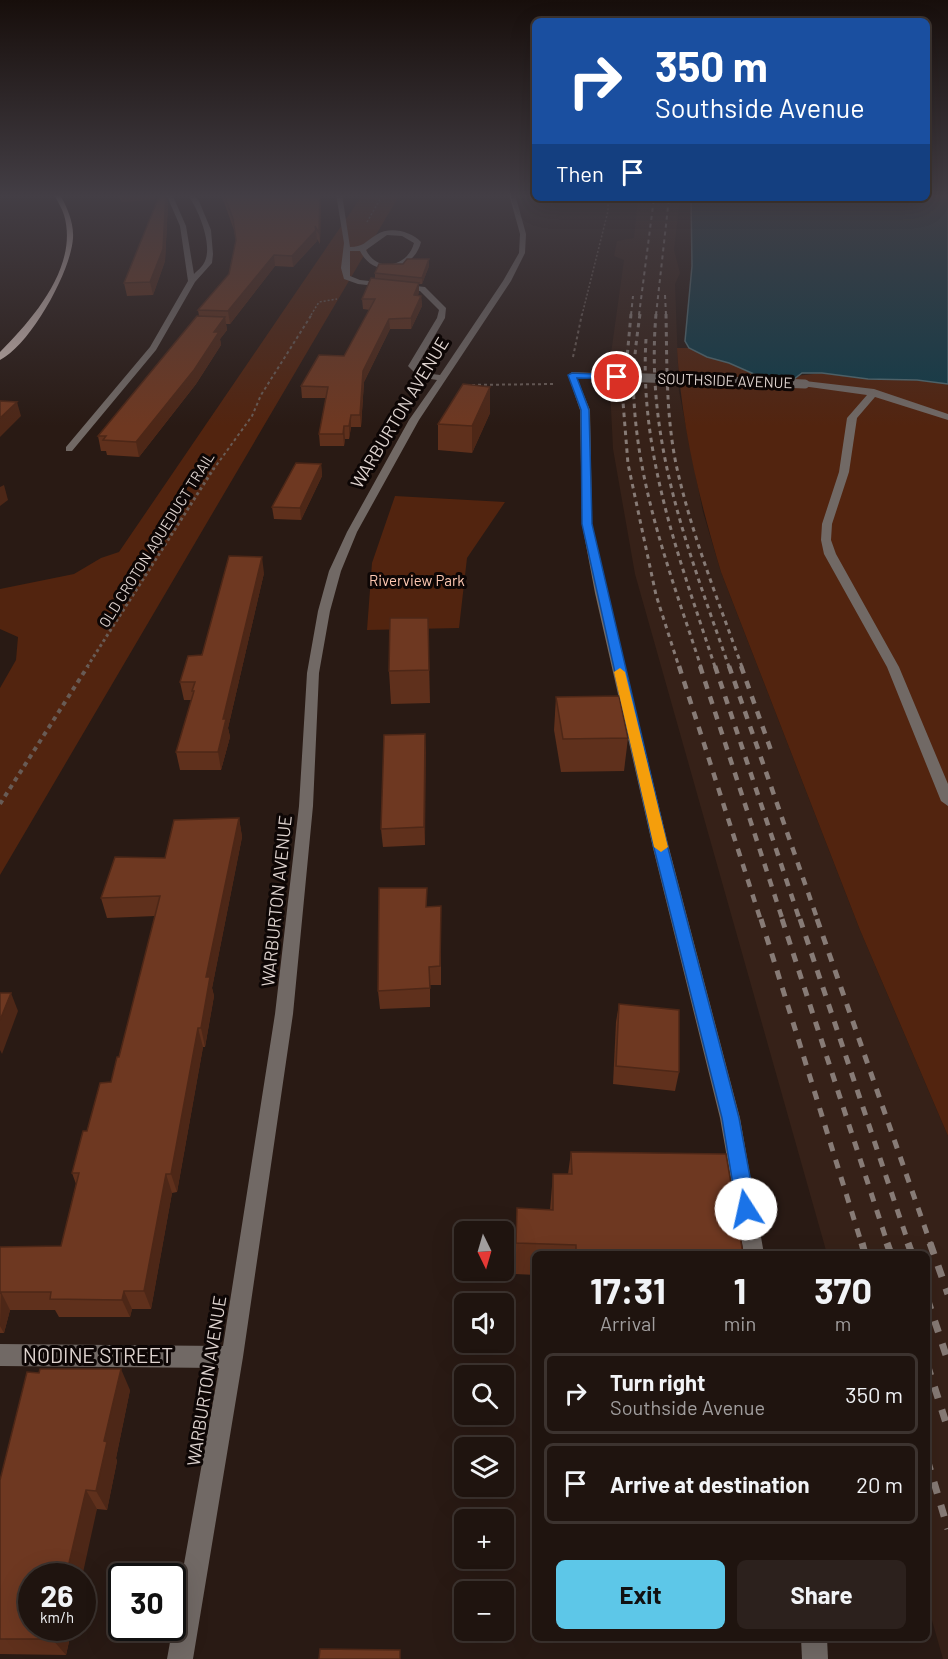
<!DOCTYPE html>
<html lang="en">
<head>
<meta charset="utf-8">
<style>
	:root { --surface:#1f140f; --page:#2c211d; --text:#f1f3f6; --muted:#a19e9e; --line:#3c332f; --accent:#5dc7e8 }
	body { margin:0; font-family:Barlow,sans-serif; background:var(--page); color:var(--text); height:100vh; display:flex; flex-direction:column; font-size:22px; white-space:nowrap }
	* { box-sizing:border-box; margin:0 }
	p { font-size:20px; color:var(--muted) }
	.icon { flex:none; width:33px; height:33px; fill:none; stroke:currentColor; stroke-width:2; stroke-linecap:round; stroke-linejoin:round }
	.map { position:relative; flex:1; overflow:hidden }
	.side { position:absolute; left:532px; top:1251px; width:398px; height:390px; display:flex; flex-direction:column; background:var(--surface); border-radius:9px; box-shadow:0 6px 24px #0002,0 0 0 2px var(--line) }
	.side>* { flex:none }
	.guide { position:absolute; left:532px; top:18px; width:398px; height:183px; border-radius:9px; box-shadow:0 6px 24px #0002,0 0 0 2px var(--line); background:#1a4fa0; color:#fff; overflow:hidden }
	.needle { width:39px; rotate:175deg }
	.tools { position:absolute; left:454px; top:1221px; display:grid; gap:12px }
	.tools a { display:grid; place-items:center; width:60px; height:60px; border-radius:9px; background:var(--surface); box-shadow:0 6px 24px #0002,0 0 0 2px var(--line); font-size:30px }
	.speed { position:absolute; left:18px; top:1563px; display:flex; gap:12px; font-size:30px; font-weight:700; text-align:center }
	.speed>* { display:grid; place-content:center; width:78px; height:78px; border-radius:50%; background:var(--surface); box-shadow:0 6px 24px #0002,0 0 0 2px var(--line); line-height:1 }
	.speed small { font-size:15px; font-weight:400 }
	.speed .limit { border:3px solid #111; border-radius:9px; background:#fff; color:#111 }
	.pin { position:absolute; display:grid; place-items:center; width:51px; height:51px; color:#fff; margin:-26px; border:3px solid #fff; border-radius:50%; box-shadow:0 2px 6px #0007 }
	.me { position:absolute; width:66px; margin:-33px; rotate:350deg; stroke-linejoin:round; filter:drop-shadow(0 0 4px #0008) }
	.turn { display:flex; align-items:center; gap:21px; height:126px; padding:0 24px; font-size:27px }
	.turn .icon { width:78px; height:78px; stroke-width:2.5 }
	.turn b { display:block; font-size:42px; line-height:51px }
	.then { display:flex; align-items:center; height:57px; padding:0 24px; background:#0003; gap:12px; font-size:22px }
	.eta { display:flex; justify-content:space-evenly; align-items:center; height:102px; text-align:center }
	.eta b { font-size:36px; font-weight:700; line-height:42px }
	.button { display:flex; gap:12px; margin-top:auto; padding:12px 24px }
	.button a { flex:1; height:69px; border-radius:9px; background:var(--accent); color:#111; font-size:24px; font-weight:700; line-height:69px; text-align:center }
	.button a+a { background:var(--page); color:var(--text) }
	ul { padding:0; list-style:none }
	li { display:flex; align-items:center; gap:18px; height:81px; margin:0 12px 9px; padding:0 12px; border:3px solid var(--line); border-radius:9px }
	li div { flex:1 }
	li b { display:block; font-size:22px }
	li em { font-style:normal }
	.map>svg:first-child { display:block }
	.built { fill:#362118 }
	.green { fill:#52240f }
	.water { fill:#113b48; stroke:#4e6970; stroke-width:1.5 }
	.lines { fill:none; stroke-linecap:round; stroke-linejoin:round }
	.path-far3 { stroke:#685b55; stroke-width:1.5; stroke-dasharray:2 2; stroke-linecap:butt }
	.path-far2 { stroke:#685b55; stroke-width:2; stroke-dasharray:3 3; stroke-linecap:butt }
	.path-far1 { stroke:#685b55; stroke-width:3; stroke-dasharray:3 3; stroke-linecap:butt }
	.path { stroke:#685b55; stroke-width:4; stroke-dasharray:4.5 4.5; stroke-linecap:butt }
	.minor { fill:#716965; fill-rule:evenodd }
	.major { fill:#c7b5ae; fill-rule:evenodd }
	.rail-far4 { stroke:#877b76; stroke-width:2; stroke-dasharray:4 4; stroke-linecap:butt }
	.rail-far3 { stroke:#877b76; stroke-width:3; stroke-dasharray:4.5 4.5; stroke-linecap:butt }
	.rail-far2 { stroke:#877b76; stroke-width:4.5; stroke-dasharray:8 8; stroke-linecap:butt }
	.rail-far1 { stroke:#877b76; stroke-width:5; stroke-dasharray:9 9; stroke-linecap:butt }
	.rail { stroke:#877b76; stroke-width:7; stroke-dasharray:12 12; stroke-linecap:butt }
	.minor-bridge { stroke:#716965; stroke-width:9 }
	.wall { fill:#5f301c }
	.shaded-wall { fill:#4d2717 }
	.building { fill:#6e3821; stroke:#4d2717; stroke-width:1.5 }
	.route { fill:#1a73e8; stroke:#114b97; stroke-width:1.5 }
	.slow { fill:#f59e0b }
	.labels { text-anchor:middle; stroke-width:6; stroke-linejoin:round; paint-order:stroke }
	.far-street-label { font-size:15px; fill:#ded3cf; stroke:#0d0605 }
	.far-park-label { font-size:15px; fill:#ffc9b3; stroke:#0d0605 }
	.street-label { font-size:18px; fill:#ded3cf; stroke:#0d0605 }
	.near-street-label { font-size:21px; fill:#ded3cf; stroke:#0d0605 }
</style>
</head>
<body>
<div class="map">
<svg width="948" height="1659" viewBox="0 0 948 1659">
	<rect width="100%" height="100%" fill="#291a14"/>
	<path class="built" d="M638 198H680L674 250 680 273 675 284 679 391 703 512 721 572 860 930 948 1136V1659H943L927 1603V1254H827L635 574 613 449 609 368 624 260 614 256 617 241 634 238Z"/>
	<g class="green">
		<path d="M363 194H400L0 875V688L16 660 18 637 0 629V589L74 574 101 558 119 552Z"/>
		<path d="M677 348H689L707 357 729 363 796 376 822 373 868 379 917 380 948 384V1136L860 930 721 572C699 499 681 424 677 348Z"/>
		<path d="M395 496 505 502 467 558 459 628 367 630 372 563Z"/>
	</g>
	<path class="water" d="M927 194H948V384L917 380 868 379 822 373H802L794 379 763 378 729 363 707 357 689 348 685 341 692 266 691 198H927Z"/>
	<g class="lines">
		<g class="path-far3">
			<path d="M367 222 383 194"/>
			<path d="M311 315 319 302 337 299"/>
			<path d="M582 315 608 211V198"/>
		</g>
		<g class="path-far2">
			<path d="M573 357 582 314"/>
			<path d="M466 385 555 384"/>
			<path d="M213 470 252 416 261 395 312 314"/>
		</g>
		<path class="path-far1" d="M87 667 214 468"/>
		<path class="path" d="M0 804 88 666"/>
		<g class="minor">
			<path d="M166 194H172L186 226 194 274C197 271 202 267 204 263 214 246 198 208 187 194H193L199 201 211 230 213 254 212 263 195 282 156 350 72 451H66V447L150 347 188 281 180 226Z"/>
			<path d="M336 194H342L350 247C363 247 365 242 376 235 390 226 410 231 421 242 414 271 374 280 360 251H350V276L360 280 425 287 446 308 445 318 417 366 425 373 440 375 503 281 519 253 520 234 509 194H515L526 234 525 253 511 281 419 420 357 532 341 571 330 611 319 673 313 806 293 1014 243 1357 193 1659H167L219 1368 0 1366V1344L223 1346 275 1014 299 806 307 673 318 611 329 571 347 532 409 420 437 380 419 377 408 366 437 318 439 310 420 291 358 284 344 279 341 268 344 243ZM387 235 402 236 414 243C408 266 378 274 366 250Z"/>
			<path d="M572 372 595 373 599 376 595 379 577 378 590 410 592 524 607 593 669 848 740 1118 764 1254H744L720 1118 653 848 595 593 582 524 580 410 568 375Z"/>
			<path d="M805 381 874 389 948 414V420L875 397 857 418 849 472 832 524 831 540 836 554 899 667 948 784V806L941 801 887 667 824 554 821 540 822 524 839 472 847 418 867 395 802 386 801 384Z"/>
			<path d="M801 1638H827L828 1659H802Z"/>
		</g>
		<path class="major" d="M54 194H60C67 208 74 222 73 238 71 272 30 345 0 360V352C33 319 79 266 64 215 62 208 57 201 54 194Z"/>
		<g class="rail-far4">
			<path d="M665 295 666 315"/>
			<path d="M631 315 633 296"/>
			<path d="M639 315 654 198"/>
			<path d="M656 315 669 198"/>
		</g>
		<g class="rail-far3">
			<path d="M631 314 623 402 628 464 656 595 679 667"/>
			<path d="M640 314C636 343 632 372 634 401 639 493 673 581 701 667"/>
			<path d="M656 314C645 442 688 549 729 667"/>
			<path d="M666 314C667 364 666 415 676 464 691 533 718 600 742 667"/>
			<path d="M646 339C639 454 680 560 715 667"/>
		</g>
		<g class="rail-far2">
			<path d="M679 666 761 921"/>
			<path d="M700 666 783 921"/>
			<path d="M715 666 800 921"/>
			<path d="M729 666 818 921"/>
			<path d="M741 666 773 756"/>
		</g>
		<g class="rail-far1">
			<path d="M761 919 862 1245"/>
			<path d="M782 919 888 1245"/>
			<path d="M800 919 909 1245"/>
			<path d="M817 919 931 1245"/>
		</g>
		<g class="rail">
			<path d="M862 1243 865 1254"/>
			<path d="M887 1243 891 1254"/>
			<path d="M908 1243 912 1254"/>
			<path d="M930 1243 948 1294"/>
			<path d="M927 1298 948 1361"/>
			<path d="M927 1364 948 1429"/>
			<path d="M927 1459 948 1529"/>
		</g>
		<path class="minor-bridge" d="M595 376 805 384"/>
	</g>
	<g class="wall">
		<path d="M116 194H155L156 199 122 202Z"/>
		<path d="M166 194 168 204 165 261 153 295 127 296 124 283Z"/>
		<path d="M221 194H330L321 195 320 244 317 239V241L293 267 275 266 230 324H226L227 330 220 339 221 345 196 384 139 457 107 455 106 451H101L98 436 199 316 198 310 229 274 236 241 234 230Z"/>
		<path d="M429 266 422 284H419L418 295 421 296 422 306 411 329H390L364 382 361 427H351L349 439H345L344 446H320L319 434 326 398H302L301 386 344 356 370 310 363 309 362 299 375 278V273Z"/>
		<path d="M490 413 472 453 438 450V424Z"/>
		<path d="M321 464 322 476 301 520 274 519 272 507Z"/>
		<path d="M264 573 228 728 230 737 221 770H180L176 752 192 700H184L180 682Z"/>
		<path d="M428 618 430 703 391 704 389 671Z"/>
		<path d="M556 697 628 738 624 771 561 772 554 730Z"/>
		<path d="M425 734V845L383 847 381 829Z"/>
		<path d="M239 818 242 837 212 988 214 996 205 1047H203L177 1192 172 1193 151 1309H132L130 1317H59L55 1310H10L4 1333H0V1247L61 1246 76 1184 72 1173 87 1131 111 1082 119 1057 155 916 107 918 101 898 165 858Z"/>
		<path d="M441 906V985H430V1007L380 1009 378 991 427 907Z"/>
		<path d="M619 1004 679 1072 675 1091 613 1084 616 1022Z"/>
		<path d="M571 1152 743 1254H536V1275L515 1274 517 1208 550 1210 553 1174H568Z"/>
		<path d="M130 1390 116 1458 117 1461 107 1510 97 1509 32 1628H72L66 1655 0 1654V1480Z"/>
	</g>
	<g class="shaded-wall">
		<path d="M121 194H155L156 199 122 202Z"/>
		<path d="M166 194 168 204 165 261 153 295 150 282Z"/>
		<path d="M320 194H330L321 195 320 244 319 233Z"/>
		<path d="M316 230 317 241 293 267 292 256Z"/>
		<path d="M274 255 275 266 230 324 228 311Z"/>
		<path d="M429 259V266L422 284V278Z"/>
		<path d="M419 283V293L414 306V295Z"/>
		<path d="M421 296 422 306 411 329V318Z"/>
		<path d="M225 317 227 330 220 339 221 345 196 384 139 457 136 442Z"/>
		<path d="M389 319 390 329 364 382 361 427 360 415 363 371Z"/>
		<path d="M490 387V413L472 453V426Z"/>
		<path d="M17 402 21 416 0 437V418Z"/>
		<path d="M351 415V427L349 439V426Z"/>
		<path d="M344 426 345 439 344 446 343 434Z"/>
		<path d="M321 464 322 476 301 520 300 508Z"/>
		<path d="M4 485 8 500 0 506V487Z"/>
		<path d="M262 557 264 573 228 728 230 737 221 770 218 752 223 719Z"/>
		<path d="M425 734 426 752 425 845 424 827Z"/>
		<path d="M239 818 242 837 212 988 214 996 205 1047 201 1028 206 977Z"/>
		<path d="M11 993 18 1011 2 1054 0 1050V1020Z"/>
		<path d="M198 1028 203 1047 177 1192 171 1174Z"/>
		<path d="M166 1174 172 1193 151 1309 144 1291Z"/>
		<path d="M124 1291 132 1309 130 1317 122 1300Z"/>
		<path d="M1 1292 10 1310 4 1333 0 1326Z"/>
		<path d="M121 1369 130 1390 116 1458 117 1461 107 1510 96 1491 104 1441Z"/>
		<path d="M86 1490 97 1509 82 1577V1576H66Z"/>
		<path d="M55 1628H72L66 1655 52 1639Z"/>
	</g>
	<g class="building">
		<path d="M160 194H166L163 249 150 282 124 283Z"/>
		<path d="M224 194H320L319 233 315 226 316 230 292 256 274 255 228 311 198 310 229 274 236 240 233 219Z"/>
		<path d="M407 259H429L422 278 375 273 379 264H403Z"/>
		<path d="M371 278 419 283 414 295 421 296 411 318 389 319 363 371 360 415H351L349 426H344L343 434H319L328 387 301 386 319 355 344 356 374 301 375 299H362Z"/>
		<path d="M197 316 225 317 214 332H219L194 370 136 442 103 440 106 436H98Z"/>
		<path d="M463 384 490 387 472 426 438 424Z"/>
		<path d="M0 401 17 402 0 418Z"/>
		<path d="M296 463 321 464 300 508 272 507Z"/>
		<path d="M229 556 262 557 223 719H226L218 752H176L194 691H192L195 682H180L188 656 202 655Z"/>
		<path d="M390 618H428L429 670 389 671Z"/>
		<path d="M619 696 628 738 563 739 556 697Z"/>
		<path d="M425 734 424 827 381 829 384 735Z"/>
		<path d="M239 818 206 977H210L201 1028H198L171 1174H166L144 1291H124L122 1300 50 1299 51 1292H1L0 1294V1247L61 1246 79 1173H72L83 1131H87L100 1083 111 1082 117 1057H119L160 896 101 898 115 857 165 858 174 820Z"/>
		<path d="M379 888H427L426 907 441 906 440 966 429 967 430 988 378 991Z"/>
		<path d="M0 993H11L0 1020Z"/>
		<path d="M619 1004 679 1010V1072L616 1066Z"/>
		<path d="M571 1152 726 1154 743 1254H576V1245L516 1243 517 1208 553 1210V1174H572Z"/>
		<path d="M40 1369H121L104 1441 107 1442 96 1491 86 1490 66 1576H32V1628H55L52 1639H0V1480L27 1372 39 1373Z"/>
		<path d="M320 1649 400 1650V1659H319Z"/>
	</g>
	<linearGradient id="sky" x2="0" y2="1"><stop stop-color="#170e0b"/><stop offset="0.46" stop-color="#433e45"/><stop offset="1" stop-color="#433e45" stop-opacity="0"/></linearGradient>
	<rect width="948" height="426" fill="url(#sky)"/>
	<path class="route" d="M572 373 617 375 621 377 617 379 577 378 589 410 592 524 668 848 739 1118 756 1209 753 1215 746 1217 740 1215 737 1209 722 1118 654 848 582 524 581 410 568 375Z"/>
	<path class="slow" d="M620 668 625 672 668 847 661 852 654 847 614 672Z"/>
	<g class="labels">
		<g class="far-street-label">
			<text transform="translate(725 381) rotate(2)" y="5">SOUTHSIDE AVENUE</text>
			<text transform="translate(157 540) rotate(-58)" y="5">OLD CROTON AQUEDUCT TRAIL</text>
		</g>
		<g class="far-park-label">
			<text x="417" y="586">Riverview Park</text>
		</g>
		<g class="street-label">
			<text transform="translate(400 413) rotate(-59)" y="6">WARBURTON AVENUE</text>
			<text transform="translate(277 901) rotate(-84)" y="6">WARBURTON AVENUE</text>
			<text transform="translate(207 1381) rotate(-81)" y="6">WARBURTON AVENUE</text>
		</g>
		<g class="near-street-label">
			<text x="98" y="1363">NODINE STREET</text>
		</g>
	</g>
</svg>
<div class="tools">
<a><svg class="needle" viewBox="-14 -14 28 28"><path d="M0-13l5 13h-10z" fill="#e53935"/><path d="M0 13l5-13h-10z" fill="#a19e9e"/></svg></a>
<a><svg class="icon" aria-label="sound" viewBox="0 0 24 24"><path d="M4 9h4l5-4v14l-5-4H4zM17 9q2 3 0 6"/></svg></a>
<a><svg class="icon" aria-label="search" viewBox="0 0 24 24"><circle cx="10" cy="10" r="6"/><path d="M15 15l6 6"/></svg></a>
<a><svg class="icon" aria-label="layers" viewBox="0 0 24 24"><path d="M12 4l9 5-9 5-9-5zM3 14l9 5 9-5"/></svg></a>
<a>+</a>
<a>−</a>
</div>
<div class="speed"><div>26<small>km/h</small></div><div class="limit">30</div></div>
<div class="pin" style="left:617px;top:377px;background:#d93025"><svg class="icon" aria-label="arrive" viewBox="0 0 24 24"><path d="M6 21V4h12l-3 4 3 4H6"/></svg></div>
<svg class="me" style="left:746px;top:1209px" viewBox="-20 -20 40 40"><circle r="19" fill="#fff"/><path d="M0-13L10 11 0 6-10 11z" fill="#1a73e8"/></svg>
<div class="guide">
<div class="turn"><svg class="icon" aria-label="right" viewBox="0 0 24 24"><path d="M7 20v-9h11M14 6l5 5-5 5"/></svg><div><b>350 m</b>Southside Avenue</div></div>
<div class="then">Then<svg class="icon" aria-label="arrive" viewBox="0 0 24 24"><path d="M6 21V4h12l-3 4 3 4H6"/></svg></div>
</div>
<section class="side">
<div class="eta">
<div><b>17:31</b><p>Arrival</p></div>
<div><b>1</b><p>min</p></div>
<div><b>370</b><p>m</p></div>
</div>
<ul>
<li><svg class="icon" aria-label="right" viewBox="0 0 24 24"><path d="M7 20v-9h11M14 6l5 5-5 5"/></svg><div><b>Turn right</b><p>Southside Avenue</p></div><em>350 m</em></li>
<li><svg class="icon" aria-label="arrive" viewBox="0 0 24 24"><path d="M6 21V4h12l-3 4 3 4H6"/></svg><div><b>Arrive at destination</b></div><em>20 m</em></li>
</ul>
<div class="button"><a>Exit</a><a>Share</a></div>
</section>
</div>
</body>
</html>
